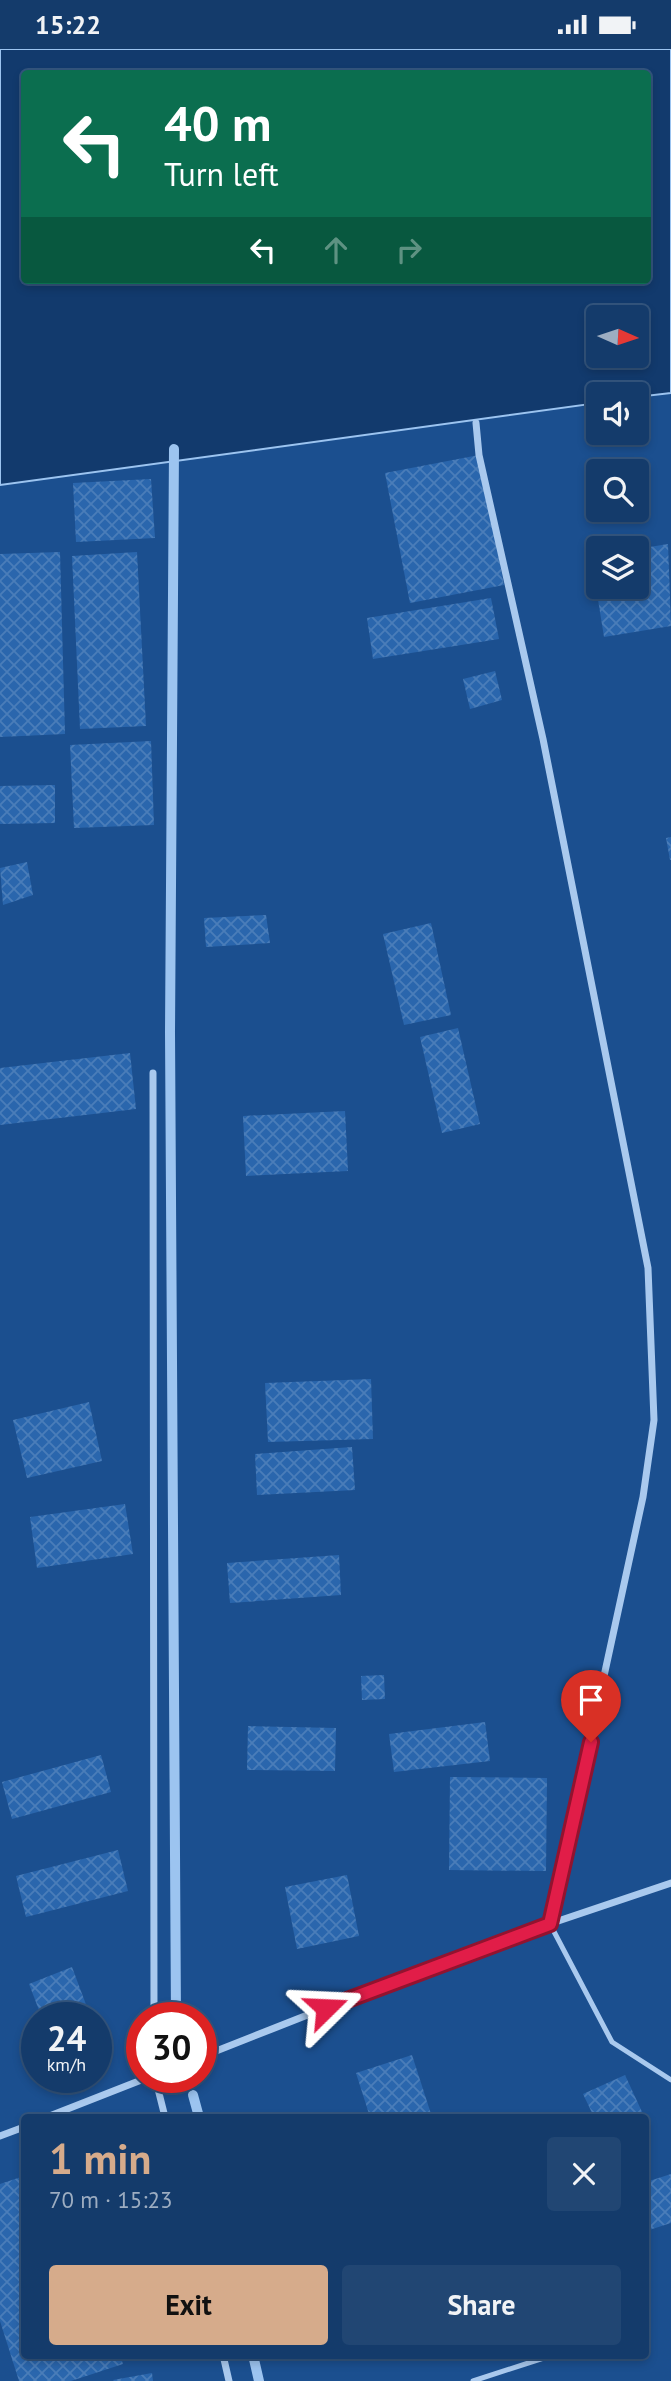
<!DOCTYPE html>
<html lang="en">
<head>
<meta charset="utf-8">
<style>
	:root { --surface:#143b6b; --page:#214673; --text:#f1f3f6; --muted:#9dadc1; --line:#33557e; --accent:#d6ab8b }
	body { margin:0; font-family:"PT Sans",sans-serif; background:var(--page); color:var(--text); height:100vh; display:flex; flex-direction:column; font-size:26px; white-space:nowrap }
	* { box-sizing:border-box; margin:0 }
	p { font-size:23px; color:var(--muted) }
	.icon { flex:none; width:38px; height:38px; fill:none; stroke:currentColor; stroke-width:2; stroke-linecap:round; stroke-linejoin:round }
	.map { position:relative; flex:1; overflow:hidden }
	.details { position:absolute; left:21px; top:2065px; width:628px; height:245px; display:flex; flex-direction:column; background:var(--surface); border-radius:7px; box-shadow:0 4px 10px #0003,0 0 0 2px var(--line) }
	.details>* { flex:none }
	.top-card { position:absolute; left:21px; top:21px; width:630px; height:214px; border-radius:7px; box-shadow:0 4px 10px #0003,0 0 0 2px var(--line); background:#0b6e4f; color:#fff; overflow:hidden }
	.needle { width:46px; rotate:93deg }
	.buttons { position:absolute; left:586px; top:256px; display:grid; gap:14px }
	.buttons a { display:grid; place-items:center; width:63px; height:63px; border-radius:7px; background:var(--surface); box-shadow:0 4px 10px #0003,0 0 0 2px var(--line); font-size:35px }
	.speed { position:absolute; left:21px; top:1953px; display:flex; gap:14px; font-size:35px; font-weight:700; text-align:center }
	.speed>* { display:grid; place-content:center; width:91px; height:91px; border-radius:50%; background:var(--surface); box-shadow:0 4px 10px #0003,0 0 0 2px var(--line); line-height:1 }
	.speed small { font-size:18px; font-weight:400 }
	.speed .limit { border:10px solid #d22; background:#fff; color:#111 }
	.pin { position:absolute; display:grid; place-items:center; width:60px; height:60px; color:#fff; margin:-72px -30px; border-radius:50% 50% 50% 0; rotate:-45deg; box-shadow:0 0 7px #0007 }
	.pin .icon { rotate:45deg }
	.me { position:absolute; width:77px; margin:-38px; rotate:69deg; stroke-linejoin:round; filter:drop-shadow(0 0 5px #0008) }
	.turn { display:flex; align-items:center; gap:24px; height:147px; padding:0 28px; font-size:32px }
	.turn .icon { width:91px; height:91px; stroke-width:2.5 }
	.turn b { display:block; font-size:49px; line-height:60px }
	.lanes { display:flex; align-items:center; height:66px; padding:0 28px; background:#0003; justify-content:center; gap:35px; direction:ltr }
	.lanes .off { opacity:.35 }
	.round { display:grid; place-items:center; flex:none; width:74px; height:74px; border-radius:7px; background:var(--page) }
	.overview { display:flex; align-items:center; justify-content:space-between; height:119px; padding:0 28px }
	h1 { font-size:42px; font-weight:700; line-height:52px; color:var(--accent) }
	.cta { display:flex; gap:14px; margin-top:auto; padding:14px 28px }
	.cta a { flex:1; height:80px; border-radius:7px; background:var(--accent); color:#111; font-size:28px; font-weight:700; line-height:80px; text-align:center }
	.cta a+a { background:var(--page); color:var(--text) }
	.status { display:flex; justify-content:space-between; align-items:center; height:49px; padding:0 35px; background:var(--surface); direction:ltr }
	.status svg { height:19px; fill:currentColor }
	.map>svg:first-child { display:block }
	.water { fill:#123a6d; stroke:#9cc4f0; stroke-width:2; fill-rule:evenodd }
	.lines { fill:none; stroke-linecap:round; stroke-linejoin:round }
	.stream { stroke:#9cc4f0; stroke-width:10 }
	.building { fill:url(#building-cross-hatch) }
	.service { stroke:#a9c9ee; stroke-width:5 }
	.minor { stroke:#a9c9ee; stroke-width:7 }
	.route-casing { stroke:#92132f; stroke-width:18 }
	.route { stroke:#e11d48; stroke-width:12 }
</style>
</head>
<body>
<div class="status"><b>15:22</b><svg viewBox="0 0 49 12"><path d="M0 12V9h3v3zM5 12V6h3v6zM10 12V3h3v9zM15 12V0h3v12zM26 1h20v11H26zM47 4h2v5h-2z"/></svg></div>
<div class="map">
<svg width="671" height="2332" viewBox="0 0 671 2332">
	<defs>
		<pattern id="building-cross-hatch" width="8" height="8" patternUnits="userSpaceOnUse" patternTransform="scale(1.75)"><rect width="8" height="8" fill="#2a66ad"/><path d="M0 0l8 8M0 8l8-8" fill="none" stroke="#4a7db9"/></pattern>
	</defs>
	<rect width="100%" height="100%" fill="#1b4f8f"/>
	<path class="water" d="M0 0H671V344L637 348V345H598V354L0 436ZM24 24H648V231H24ZM598 268H637V306H598Z"/>
	<g class="lines">
		<g class="stream">
			<path d="M174 400 170 983 176 1969"/>
			<path d="M193 2046 199 2068"/>
			<path d="M253 2306 259 2332"/>
		</g>
	</g>
	<g class="building">
		<path d="M479 406 504 536 410 554 385 424Z"/>
		<path d="M151 430 155 489 76 493 73 434Z"/>
		<path d="M668 495 671 577 604 588 591 507 598 506V537H637V500Z"/>
		<path d="M60 503 65 685 0 688V505Z"/>
		<path d="M137 503 146 677 80 680 72 507Z"/>
		<path d="M491 549 499 590 373 610 367 569Z"/>
		<path d="M495 622 502 651 470 660 463 630Z"/>
		<path d="M151 692 154 776 74 779 70 696Z"/>
		<path d="M55 736V774L0 775V737Z"/>
		<path d="M671 788V811H670L666 789Z"/>
		<path d="M27 813 33 846 3 856 0 819Z"/>
		<path d="M266 866 270 894 206 898 204 869Z"/>
		<path d="M431 874 451 966 404 976 383 885Z"/>
		<path d="M458 979 480 1075 442 1084 420 988Z"/>
		<path d="M130 1004 136 1060 0 1076V1019Z"/>
		<path d="M345 1062 348 1122 246 1127 243 1067Z"/>
		<path d="M371 1330 373 1390 268 1393 265 1334Z"/>
		<path d="M89 1353 102 1412 27 1429 13 1371Z"/>
		<path d="M352 1398 355 1441 257 1446 255 1405Z"/>
		<path d="M125 1455 133 1505 37 1519 30 1468Z"/>
		<path d="M339 1506 341 1546 230 1554 227 1514Z"/>
		<path d="M384 1626 385 1650 362 1651 361 1627Z"/>
		<path d="M485 1673 490 1712 394 1723 389 1685Z"/>
		<path d="M248 1677 336 1679 335 1722 247 1721Z"/>
		<path d="M101 1706 111 1743 12 1770 2 1733Z"/>
		<path d="M450 1728 547 1729 546 1822 449 1821Z"/>
		<path d="M118 1801 128 1842 26 1868 16 1827Z"/>
		<path d="M347 1826 359 1887 297 1900 285 1838Z"/>
		<path d="M72 1918 91 1969H42L29 1935Z"/>
		<path d="M96 1984 108 2015 96 2020Z"/>
		<path d="M412 2006 432 2068H370L356 2024Z"/>
		<path d="M625 2026 643 2065 636 2068H594L583 2045Z"/>
		<path d="M671 2125V2174L646 2182V2133Z"/>
		<path d="M24 2127V2306H120L123 2315 71 2332H19L0 2272V2135Z"/>
		<path d="M152 2324 153 2332H114L113 2331Z"/>
	</g>
	<g class="lines">
		<g class="service">
			<path d="M550 1875 612 1993 671 2031"/>
			<path d="M473 2332 553 2306"/>
		</g>
		<g class="minor">
			<path d="M476 374 479 406 543 690 648 1219 654 1371 643 1448 550 1875"/>
			<path d="M153 1024 154 1969"/>
			<path d="M201 2008 475 1900 671 1834"/>
			<path d="M155 2028 165 2068"/>
			<path d="M47 2068 149 2028"/>
			<path d="M0 2087 24 2078"/>
			<path d="M223 2306 229 2332"/>
		</g>
	</g>
	<g class="lines">
		<defs>
			<path id="route" d="M326 1959 550 1875 591 1693"/>
		</defs>
		<use href="#route" class="route-casing"/>
		<use href="#route" class="route"/>
	</g>
</svg>
<div class="buttons">
<a><svg class="needle" viewBox="-14 -14 28 28"><path d="M0-13l5 13h-10z" fill="#e53935"/><path d="M0 13l5-13h-10z" fill="#9dadc1"/></svg></a>
<a><svg class="icon" aria-label="sound" viewBox="0 0 24 24"><path d="M4 9h4l5-4v14l-5-4H4zM17 9q2 3 0 6"/></svg></a>
<a><svg class="icon" aria-label="search" viewBox="0 0 24 24"><circle cx="10" cy="10" r="6"/><path d="M15 15l6 6"/></svg></a>
<a><svg class="icon" aria-label="layers" viewBox="0 0 24 24"><path d="M12 4l9 5-9 5-9-5zM3 14l9 5 9-5"/></svg></a>
</div>
<div class="speed"><div>24<small>km/h</small></div><div class="limit">30</div></div>
<div class="pin" style="left:591px;top:1693px;background:#d93025"><svg class="icon" aria-label="arrive" viewBox="0 0 24 24"><path d="M6 21V4h12l-3 4 3 4H6"/></svg></div>
<svg class="me" style="left:326px;top:1959px" viewBox="-20 -20 40 40"><path d="M0-17L14 15 0 8-14 15z" fill="#e11d48" stroke="#fff" stroke-width="4"/></svg>
<div class="top-card">
<div class="turn"><svg class="icon" aria-label="left" viewBox="0 0 24 24"><path d="M17 20v-9H6M10 6l-5 5 5 5"/></svg><div><b>40 m</b>Turn left</div></div>
<div class="lanes"><svg class="icon" aria-label="left" viewBox="0 0 24 24"><path d="M17 20v-9H6M10 6l-5 5 5 5"/></svg><svg class="icon off" aria-label="ahead" viewBox="0 0 24 24"><path d="M12 20V5M6 11l6-6 6 6"/></svg><svg class="icon off" aria-label="right" viewBox="0 0 24 24"><path d="M7 20v-9h11M14 6l5 5-5 5"/></svg></div>
</div>
<section class="details">
<div class="overview"><div><h1>1 min</h1><p>70 m · 15:23</p></div><a class="round"><svg class="icon" aria-label="close" viewBox="0 0 24 24"><path d="M6 6l12 12M18 6L6 18"/></svg></a></div>
<div class="cta"><a>Exit</a><a>Share</a></div>
</section>
</div>
</body>
</html>
